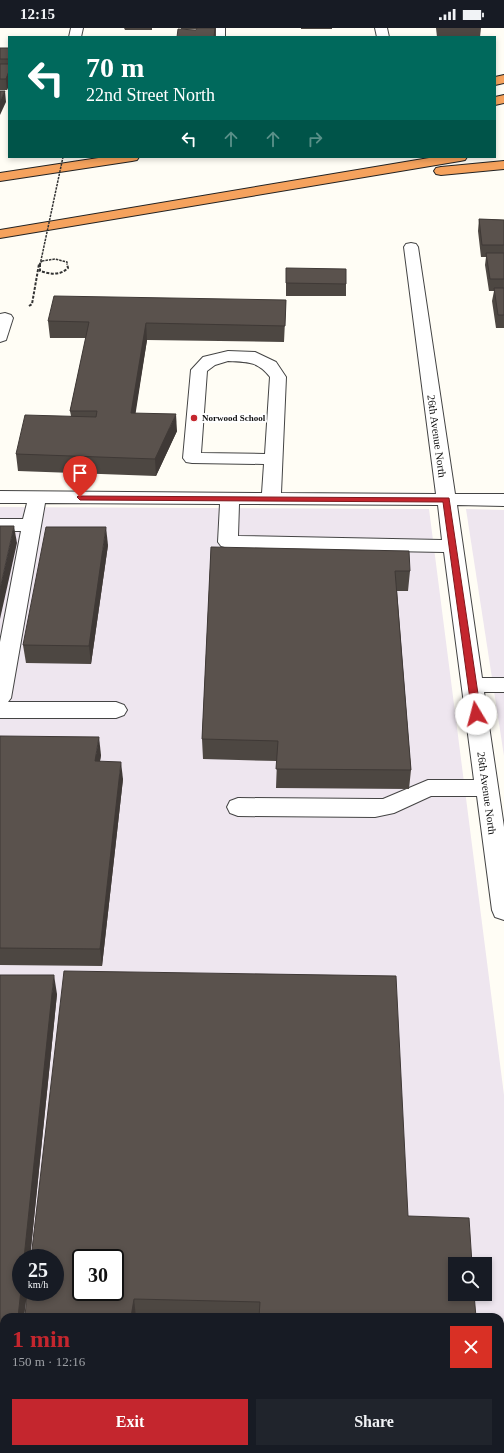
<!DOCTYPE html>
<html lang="en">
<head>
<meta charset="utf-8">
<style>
	:root { --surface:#171b24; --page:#20242c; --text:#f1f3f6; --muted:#9ea1a6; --accent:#c4262e }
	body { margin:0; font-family:"Times New Roman",serif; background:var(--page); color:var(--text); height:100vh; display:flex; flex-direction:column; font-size:15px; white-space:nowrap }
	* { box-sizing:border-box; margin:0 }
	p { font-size:13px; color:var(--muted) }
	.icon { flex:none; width:22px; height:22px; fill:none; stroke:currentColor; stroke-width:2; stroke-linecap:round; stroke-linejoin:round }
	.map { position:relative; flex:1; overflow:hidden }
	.drawer { position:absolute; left:0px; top:1285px; width:504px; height:140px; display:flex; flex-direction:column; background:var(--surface); border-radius:12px 12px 0 0; box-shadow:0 2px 6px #0003 }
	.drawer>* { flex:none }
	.hud { position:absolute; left:8px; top:8px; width:488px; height:122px; border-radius:0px; box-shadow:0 2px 6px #0003; background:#00695c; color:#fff; overflow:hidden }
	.tools { position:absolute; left:448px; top:1229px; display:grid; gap:8px }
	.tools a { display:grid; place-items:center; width:44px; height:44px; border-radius:0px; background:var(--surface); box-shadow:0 2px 6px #0003; font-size:20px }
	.speed { position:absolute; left:12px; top:1221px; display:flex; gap:8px; font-size:20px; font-weight:700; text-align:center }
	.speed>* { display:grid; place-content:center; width:52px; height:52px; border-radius:50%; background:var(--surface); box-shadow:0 2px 6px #0003; line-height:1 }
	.speed small { font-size:10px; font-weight:400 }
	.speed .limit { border:2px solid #111; border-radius:6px; background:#fff; color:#111 }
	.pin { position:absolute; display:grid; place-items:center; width:34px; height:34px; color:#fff; margin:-41px -17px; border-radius:50% 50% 50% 0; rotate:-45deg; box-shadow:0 0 4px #0007 }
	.pin .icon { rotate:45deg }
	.me { position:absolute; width:44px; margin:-22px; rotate:352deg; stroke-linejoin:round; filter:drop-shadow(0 0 3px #0008) }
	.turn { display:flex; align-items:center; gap:14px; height:84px; padding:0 12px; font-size:18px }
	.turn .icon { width:52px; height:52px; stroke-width:2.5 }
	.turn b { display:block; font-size:28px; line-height:34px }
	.lanes { display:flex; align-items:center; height:38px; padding:0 12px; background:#0003; justify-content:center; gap:20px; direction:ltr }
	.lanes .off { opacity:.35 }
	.round { display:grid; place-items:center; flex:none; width:42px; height:42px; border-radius:0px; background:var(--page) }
	.head { display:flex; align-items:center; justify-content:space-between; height:68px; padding:0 12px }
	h1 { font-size:24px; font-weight:800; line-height:30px; color:var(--accent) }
	.primary-button { display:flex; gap:8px; margin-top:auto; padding:8px 12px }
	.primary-button a { flex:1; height:46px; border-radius:0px; background:var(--accent); color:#fff; font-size:16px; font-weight:800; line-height:46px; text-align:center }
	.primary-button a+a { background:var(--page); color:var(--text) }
	.status { display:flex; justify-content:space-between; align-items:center; height:28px; padding:0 20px; background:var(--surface); direction:ltr }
	.status svg { height:11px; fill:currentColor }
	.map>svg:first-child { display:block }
	.industrial { fill:#eee6ef; fill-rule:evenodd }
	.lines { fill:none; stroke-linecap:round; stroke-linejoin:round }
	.minor-casing { stroke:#444; stroke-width:2 }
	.highway-casing { stroke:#222; stroke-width:2 }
	.path-far1 { stroke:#333; stroke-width:1.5; stroke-dasharray:2.5 1; stroke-linecap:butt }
	.path { stroke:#333; stroke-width:2; stroke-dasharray:3 1.5; stroke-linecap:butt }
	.minor { fill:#fff; fill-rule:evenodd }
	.highway { fill:#f5a25d; fill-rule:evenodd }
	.path-bridge-far1 { stroke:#333; stroke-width:1.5; stroke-dasharray:2.5 1; stroke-linecap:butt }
	.path-bridge { stroke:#333; stroke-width:2; stroke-dasharray:3 1.5; stroke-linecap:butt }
	.wall { fill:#4d4742 }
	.shaded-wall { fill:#3f3936 }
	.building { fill:#5a524d; stroke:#3f3936; fill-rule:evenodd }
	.route { fill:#c4262e; stroke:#7f191e }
	.poi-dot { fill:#c4262e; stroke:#fff; stroke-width:1.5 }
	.labels { text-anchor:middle; stroke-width:4; stroke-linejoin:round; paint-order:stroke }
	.far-poi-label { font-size:9px; font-weight:bold; fill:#111; stroke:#fff; text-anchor:start }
	.street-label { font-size:11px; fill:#111; stroke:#fff }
</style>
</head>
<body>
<div class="status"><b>12:15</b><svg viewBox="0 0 49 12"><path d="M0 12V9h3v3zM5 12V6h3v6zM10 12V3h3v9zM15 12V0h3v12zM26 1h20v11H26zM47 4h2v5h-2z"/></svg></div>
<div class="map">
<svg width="504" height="1425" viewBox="0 0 504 1425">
	<rect width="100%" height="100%" fill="#fffdf5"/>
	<g class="industrial">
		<path d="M0 479 429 481 504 1067V1425H0ZM21 1230H55V1264H21ZM81 1230H115V1264H81ZM455 1236H485V1266H455ZM4 1289H500V1421H4Z"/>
		<path d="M466 481 504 482V728Z"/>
	</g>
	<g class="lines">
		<defs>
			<g id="minor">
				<path d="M71 0H83L81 9H69Z"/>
				<rect x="213" y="0" width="12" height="9"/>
				<path d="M375 0H387L389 9H377Z"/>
				<path d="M411 215 416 216 418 219 455 466H504V478L457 477 482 650H504V664H484L504 799V892L495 889 492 882 477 768H431L394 785 375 789 238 788 230 785 227 779 230 773 238 770 375 771H383L428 752H474L444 524 228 520 221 518 218 514 220 476 45 475 11 670 8 674H116L124 677 127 682 124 687 116 690H0V614L21 503H0V491H23L27 475H0V463L262 465 264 436 192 435 186 434 183 430 191 342 203 329 228 323 255 324 276 334 286 349 281 465 436 466 404 219 406 216ZM228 333C247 334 258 333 270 349L265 426 201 425 207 343 215 337ZM239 476 438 477 442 512 238 508Z"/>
				<path d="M5 285 11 287 13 290 6 312 0 314V286Z"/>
			</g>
			<g id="highway">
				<path d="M504 47V55L495 57V49Z"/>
				<path d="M504 67V75L495 77V69Z"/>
				<path d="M105 129H139L137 132 132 133 0 153V145Z"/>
				<path d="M435 129H467L465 132 460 133 0 210V202Z"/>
				<path d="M504 133V141L441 147 436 146 434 143 436 140 441 139Z"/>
			</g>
		</defs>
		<use href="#minor" class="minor-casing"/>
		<use href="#highway" class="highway-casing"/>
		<path class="path-far1" d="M39 237 42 233"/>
		<path class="path" d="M29 278 32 276 39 236"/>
		<use href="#minor" class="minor"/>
		<use href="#highway" class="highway"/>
		<g class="path-bridge-far1">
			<path d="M42 233 55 231 67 234V237"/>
			<path d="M40 237 63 129"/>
		</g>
		<path class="path-bridge" d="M40 236V243C50 246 60 248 68 240L67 236"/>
	</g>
	<g class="wall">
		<path d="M124 0H152V2H125Z"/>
		<path d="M181 0H216V9L197 1H181Z"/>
		<rect x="301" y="0" width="31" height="1"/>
		<path d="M436 0H481L480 9H437Z"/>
		<path d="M0 20H9V57L7 62H0Z"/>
		<path d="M479 191 504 192V300H496L492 273 494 263H489L485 237 486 229H481L478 203Z"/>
		<path d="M286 240 346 256V268H286Z"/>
		<path d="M286 272 284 314 147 312 135 385 177 403 156 448 18 443 16 426 71 388 70 383 86 310H50L48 293Z"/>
		<path d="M108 517 91 636 26 635 23 617Z"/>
		<path d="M211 519 410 543 408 563H397L411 742 409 761 276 760 277 733 203 731 202 711Z"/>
		<path d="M0 708 101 727 100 733 123 751 102 938 0 937Z"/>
		<path d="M0 947 57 966 30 1230H21V1264H27L24 1289H4V1327H0Z"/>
		<path d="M408 1188 476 1289H207L136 1287 25 1289Z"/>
	</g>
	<g class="shaded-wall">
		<path d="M9 43V57L7 62 6 51Z"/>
		<path d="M5 63 6 74 0 87V73Z"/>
		<path d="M146 295 147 312 133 402 131 385Z"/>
		<path d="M176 386 177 403 156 448 155 431Z"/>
		<path d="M14 498 17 515 0 591V561Z"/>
		<path d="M106 499 108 517 91 636 89 618Z"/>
		<path d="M99 709 101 727 97 750 95 733Z"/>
		<path d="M121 734 123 751 102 938 100 921Z"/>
		<path d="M54 947 57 966 30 1230H24Z"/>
		<path d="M21 1264H27L24 1289H18Z"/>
		<path d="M134 1271 136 1289H131Z"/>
	</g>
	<g class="building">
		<path d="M197 0H215L214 9H177L178 1 196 2Z"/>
		<rect x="0" y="20" width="9" height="11"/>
		<path d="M0 36H9V43L6 51H0Z"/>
		<path d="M0 63H5L0 73Z"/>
		<path d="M479 191 504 192V217H482Z"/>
		<path d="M486 225H504V251H490Z"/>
		<path d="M286 240 346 241V256L286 255Z"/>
		<path d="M494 260H504V287H498Z"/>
		<path d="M54 268 286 272 285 298 146 295 131 385 176 386 155 431 16 426 25 387 96 389 97 383H70L89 294 48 293Z"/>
		<path d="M0 498H14L0 561Z"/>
		<path d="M46 499H106L89 618 23 617Z"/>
		<path d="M211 519 409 523 410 543H395L411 742 276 741 278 713 202 711Z"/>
		<path d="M0 708 99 709 95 733 121 734 100 921 0 920Z"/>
		<path d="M64 943 396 948 408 1188 469 1190 472 1236H455V1266H474L476 1289H259L260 1274 134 1271 131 1289H25L27 1264H55V1230H31ZM81 1230H115V1264H81Z"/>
		<path d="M0 947H54L24 1230H21V1262L18 1289H4V1311H0Z"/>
	</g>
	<path class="route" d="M78 468 449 470 481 686 476 690 472 686 443 474 80 472 77 469Z"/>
	<circle class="poi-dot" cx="194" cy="390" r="4"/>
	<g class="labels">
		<g class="far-poi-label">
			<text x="202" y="393">Norwood School</text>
		</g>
		<g class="street-label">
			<text transform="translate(437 408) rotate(82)" y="4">26th Avenue North</text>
			<text transform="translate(487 765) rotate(82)" y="4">26th Avenue North</text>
		</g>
	</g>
</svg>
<div class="tools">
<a><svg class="icon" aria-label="search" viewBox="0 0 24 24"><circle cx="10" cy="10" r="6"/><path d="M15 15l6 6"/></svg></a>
</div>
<div class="speed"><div>25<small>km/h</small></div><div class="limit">30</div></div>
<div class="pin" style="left:80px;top:469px;background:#d93025"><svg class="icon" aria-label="arrive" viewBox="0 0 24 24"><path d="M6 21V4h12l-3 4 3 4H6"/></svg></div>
<svg class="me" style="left:476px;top:686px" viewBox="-20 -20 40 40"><circle r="19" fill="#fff"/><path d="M0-13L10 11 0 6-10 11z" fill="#c4262e"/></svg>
<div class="hud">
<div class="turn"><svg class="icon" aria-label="left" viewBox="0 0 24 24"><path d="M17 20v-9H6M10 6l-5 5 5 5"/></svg><div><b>70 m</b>22nd Street North</div></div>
<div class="lanes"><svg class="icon" aria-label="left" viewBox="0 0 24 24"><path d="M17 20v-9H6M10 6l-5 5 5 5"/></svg><svg class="icon off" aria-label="ahead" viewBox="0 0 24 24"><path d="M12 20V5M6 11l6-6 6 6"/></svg><svg class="icon off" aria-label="ahead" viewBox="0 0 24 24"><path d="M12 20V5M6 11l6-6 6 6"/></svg><svg class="icon off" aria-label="right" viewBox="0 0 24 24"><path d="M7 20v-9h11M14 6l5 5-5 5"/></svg></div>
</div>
<section class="drawer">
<div class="head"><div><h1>1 min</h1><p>150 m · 12:16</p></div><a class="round" style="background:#d93025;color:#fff"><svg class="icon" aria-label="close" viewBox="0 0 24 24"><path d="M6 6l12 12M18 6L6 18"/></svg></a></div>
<div class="primary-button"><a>Exit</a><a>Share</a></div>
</section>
</div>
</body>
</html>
